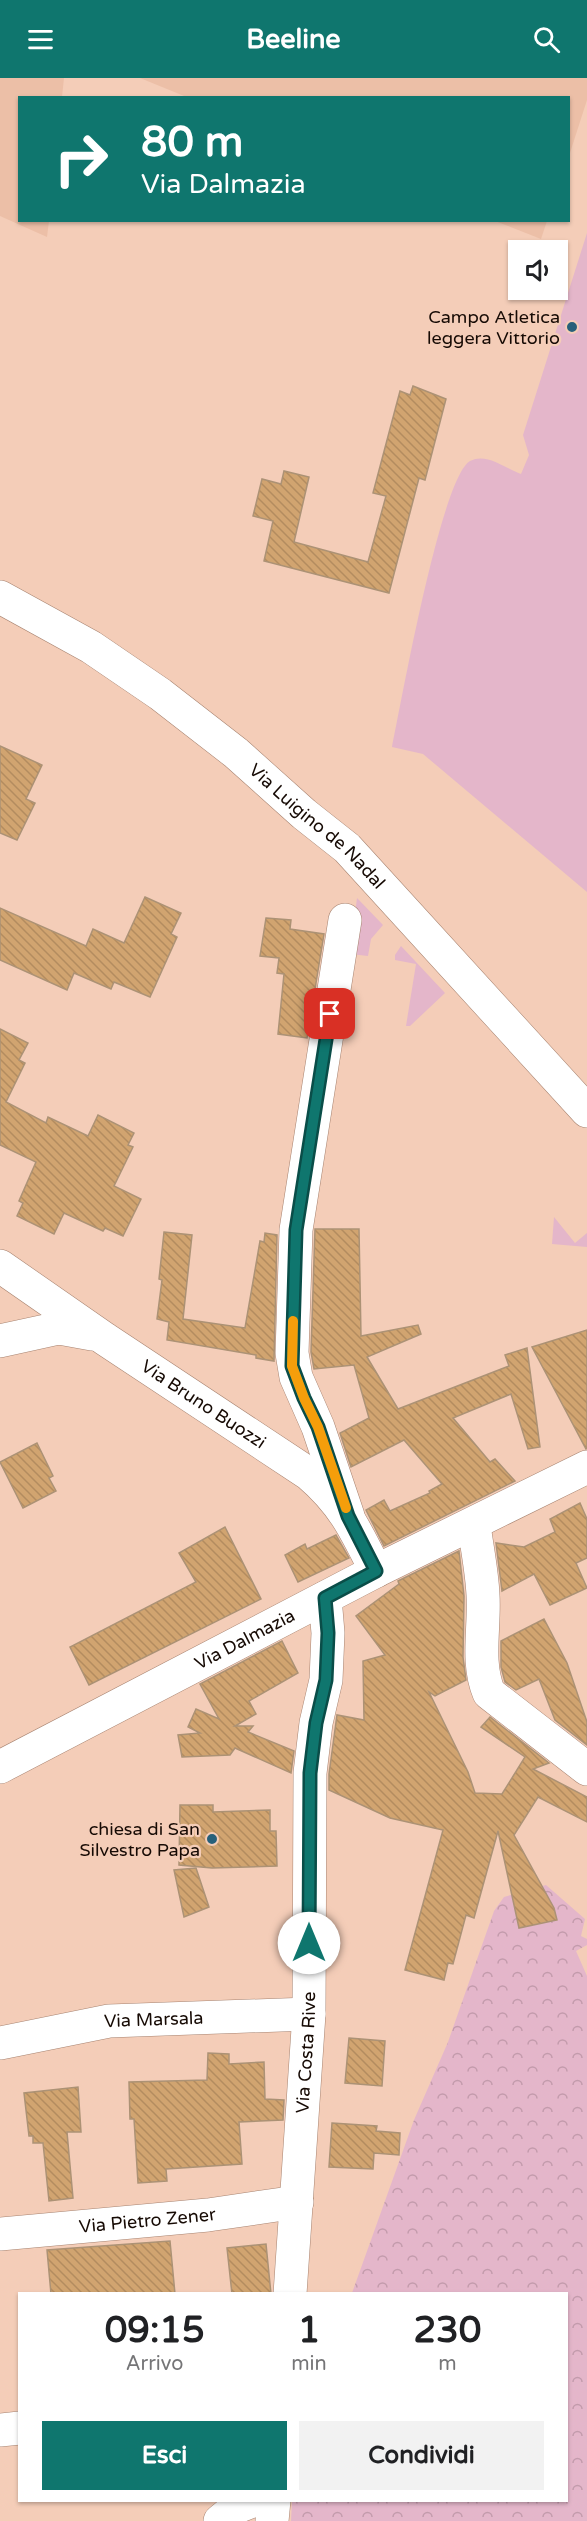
<!DOCTYPE html>
<html lang="it">
<head>
<meta charset="utf-8">
<style>
	:root { --surface:#fff; --page:#f2f2f2; --text:#202124; --muted:#757577; --accent:#0f766e }
	body { margin:0; font-family:"Varela Round",sans-serif; background:var(--page); color:var(--text); height:100vh; display:flex; flex-direction:column; font-size:22px; white-space:nowrap }
	* { box-sizing:border-box; margin:0 }
	p { font-size:20px; color:var(--muted) }
	.icon { flex:none; width:33px; height:33px; fill:none; stroke:currentColor; stroke-width:2; stroke-linecap:round; stroke-linejoin:round }
	.map { position:relative; flex:1; overflow:hidden }
	.details { position:absolute; left:18px; top:2214px; width:550px; height:210px; display:flex; flex-direction:column; background:var(--surface); border-radius:0px; box-shadow:0 2px 4px #0004 }
	.details>* { flex:none }
	.guide { position:absolute; left:18px; top:18px; width:552px; height:126px; border-radius:0px; box-shadow:0 2px 4px #0004; background:#0f766e; color:#fff; overflow:hidden }
	.tools { position:absolute; left:508px; top:162px; display:grid; gap:12px }
	.tools a { display:grid; place-items:center; width:60px; height:60px; border-radius:0px; background:var(--surface); box-shadow:0 2px 4px #0004; font-size:30px }
	.pin { position:absolute; display:grid; place-items:center; width:51px; height:51px; color:#fff; margin:-26px; border-radius:12px; box-shadow:0 3px 9px #0006 }
	.me { position:absolute; width:66px; margin:-33px; rotate:0deg; stroke-linejoin:round; filter:drop-shadow(0 0 4px #0008) }
	.turn { display:flex; align-items:center; gap:21px; height:126px; padding:0 24px; font-size:27px }
	.turn .icon { width:78px; height:78px; stroke-width:2.5 }
	.turn b { display:block; font-size:42px; line-height:51px }
	.eta { display:flex; justify-content:space-evenly; align-items:center; height:102px; text-align:center }
	.eta b { font-size:36px; font-weight:700; line-height:42px }
	.action { display:flex; gap:12px; margin-top:auto; padding:12px 24px }
	.action a { flex:1; height:69px; border-radius:0px; background:var(--accent); color:#fff; font-size:24px; font-weight:700; line-height:69px; text-align:center }
	.action a+a { background:var(--page); color:var(--text) }
	header { display:flex; justify-content:space-between; align-items:center; height:78px; padding:0 24px; background:var(--accent); color:#fff; font-size:27px; font-weight:700 }
	.map>svg:first-child { display:block }
	.built { fill:#ecbfa7 }
	.green { fill:#e4b6ca }
	.forest { fill:url(#forest-crowns) }
	.building { fill:url(#building-back-hatch); stroke:#ac9275; stroke-width:1.5 }
	.lines { fill:none; stroke-linecap:round; stroke-linejoin:round }
	.minor-casing { stroke:#a78370; stroke-width:34 }
	.major-casing { stroke:#a78370; stroke-width:34 }
	.minor { stroke:#fff; stroke-width:33 }
	.major { stroke:#fff; stroke-width:33 }
	.route-casing { stroke:#0a4d48; stroke-width:15 }
	.route { stroke:#0f766e; stroke-width:10 }
	.slow { stroke:#f59e0b; stroke-width:10 }
	.poi-dot { fill:#27607a; stroke:#f4cdb8; stroke-width:2 }
	.labels { text-anchor:middle; stroke-width:4.5; stroke-linejoin:round; paint-order:stroke }
	.poi-label { font-size:18px; fill:#160a04; stroke:#f4cdb8; text-anchor:end }
	.street-label { font-size:18px; fill:#160a04; stroke:#f4cdb8 }
</style>
</head>
<body>
<header><svg class="icon" aria-label="menu" viewBox="0 0 24 24"><path d="M4 6h16M4 12h16M4 18h16"/></svg>Beeline<svg class="icon" aria-label="search" viewBox="0 0 24 24"><circle cx="10" cy="10" r="6"/><path d="M15 15l6 6"/></svg></header>
<div class="map">
<svg width="587" height="2443" viewBox="0 0 587 2443">
	<defs>
		<pattern id="forest-crowns" width="20" height="18" patternUnits="userSpaceOnUse" patternTransform="scale(1.5)"><rect width="20" height="18" fill="#e4b6ca"/><path d="M2 6a3 3 0 1 1 6 0M12 15a3 3 0 1 1 6 0" fill="none" stroke="#c39bac"/></pattern>
		<pattern id="building-back-hatch" width="6" height="6" patternUnits="userSpaceOnUse" patternTransform="scale(1.5)"><rect width="6" height="6" fill="#d1a470"/><path d="M-1 5l2 2M0 0l6 6M5-1l2 2" fill="none" stroke="#b38c5f"/></pattern>
	</defs>
	<rect width="100%" height="100%" fill="#f4cdb8"/>
	<g class="built">
		<path d="M0 0H64L62 19 20 20V142L49 143 47 159 0 138Z"/>
		<path d="M140 0H587V22L569 78 568 20H189Z"/>
		<path d="M495 143 547 142V143L541 161Z"/>
	</g>
	<g class="green">
		<path d="M587 155V814L423 676 392 669C401 626 441 400 470 383 487 374 506 391 521 396L529 377 523 357Z"/>
		<path d="M357 820 383 847 371 861 368 878 350 876Z"/>
		<path d="M401 868 445 915 410 948H406L416 886 395 882V877Z"/>
		<path d="M554 1139 575 1165 587 1155V1169L552 1166Z"/>
	</g>
	<path class="forest" d="M546 1807 585 1841 581 1858 587 1861V1867L576 1873 587 1898V2443H291L292 2423 567 2422V2216L352 2215 414 2042 448 1964 494 1833 504 1819Z"/>
	<g class="building">
		<path d="M413 308 446 321 425 402 419 400 389 515 264 483 273 443 253 438 262 401 281 406 284 393 309 399 294 464 368 484 386 418 373 415 400 313 410 317Z"/>
		<path d="M0 668 42 687 26 721 35 725 17 762 0 755Z"/>
		<path d="M145 819 181 835 171 856 177 859 150 919 114 904 111 911 74 895 67 912 0 882V830L86 868 93 851 124 865Z"/>
		<path d="M266 840 291 842 290 851 324 856 307 960 278 956 284 896 277 895 279 880 260 878Z"/>
		<path d="M0 951 28 965 19 982 25 985 6 1024 46 1045 48 1039 88 1058 98 1037 134 1055 128 1067 133 1069 114 1108 141 1121 123 1158 105 1150 103 1153 64 1135 54 1156 17 1138 23 1125 19 1123 36 1084 0 1067Z"/>
		<path d="M315 1151H359L361 1258 418 1247 421 1256 367 1279 398 1331 509 1288 505 1277 527 1270 540 1369 528 1371 511 1316 453 1340 490 1384 495 1381 515 1403 384 1468 366 1432 384 1422 390 1433 430 1415 429 1413 442 1406 404 1362 351 1389 340 1355 369 1340 354 1287 314 1291 311 1274Z"/>
		<path d="M164 1154 192 1157 183 1241 245 1250 260 1163 264 1164 265 1155 277 1157 274 1283 256 1280V1277L167 1262 169 1244 157 1241 162 1202 159 1201Z"/>
		<path d="M587 1252V1370L586 1371 532 1269Z"/>
		<path d="M37 1365 53 1398 49 1400 56 1413 23 1430 0 1384Z"/>
		<path d="M580 1425 587 1441V1480L576 1485 587 1510 550 1527 534 1496 502 1513 496 1465 524 1469 555 1454 550 1441Z"/>
		<path d="M225 1449 261 1521 89 1607 70 1569 196 1504 179 1475Z"/>
		<path d="M336 1457 349 1480 298 1504 285 1477 305 1466 307 1471Z"/>
		<path d="M459 1473 464 1518 463 1579 466 1602 435 1618 429 1614 468 1694 475 1715 502 1716 525 1679 481 1649 490 1639 549 1685 533 1691 587 1719V1744L538 1719 514 1757 554 1830 557 1842 519 1850 498 1753 474 1840 466 1837 453 1886 448 1885 444 1902 405 1892 443 1752 390 1740 329 1712V1696L337 1637 364 1642 363 1583 385 1577 356 1538 399 1506 398 1503Z"/>
		<path d="M544 1541 567 1585 587 1644V1667L555 1642 539 1601 516 1612 505 1604 501 1589V1563Z"/>
		<path d="M282 1563 298 1595 249 1623 256 1636 235 1648H253L248 1654 294 1673 291 1695 235 1670 230 1677 182 1679 178 1657 200 1655 188 1649 196 1631 219 1641 200 1606Z"/>
		<path d="M180 1727H213V1734L270 1732V1753H276L277 1788 212 1790 179 1787Z"/>
		<path d="M196 1790 209 1829 184 1839 174 1792Z"/>
		<path d="M349 1960 385 1963 382 2008 345 2005Z"/>
		<path d="M208 1975 229 1976V1986L264 1984 265 2021 284 2022 283 2042 239 2044 242 2086 166 2091 167 2103 138 2105 134 2041H130L129 2004 207 2002Z"/>
		<path d="M78 2009 81 2054H67L73 2120 49 2123 43 2065H33V2058H29L24 2015Z"/>
		<path d="M332 2045 377 2048 376 2053 400 2055 399 2077 374 2075 373 2091 329 2089Z"/>
		<path d="M170 2163 175 2216H51L47 2172Z"/>
		<path d="M266 2166 271 2216H232L227 2170Z"/>
	</g>
	<g class="lines">
		<defs>
			<g id="minor">
				<path d="M345 842 296 1152 292 1275 296 1299 318 1349 348 1438"/>
				<path id="s1" d="M0 1188 105 1261 309 1396C344 1426 356 1453 376 1493"/>
				<path d="M0 1263 59 1250 92 1256"/>
				<path d="M474 1447C477 1470 482 1494 483 1517 485 1550 476 1584 489 1615L587 1691"/>
				<path id="s2" d="M0 1689 376 1493 587 1389"/>
				<path id="s3" d="M0 1965 109 1943 309 1936"/>
				<path id="s4" d="M0 2156 208 2137 297 2124"/>
				<path id="s5" d="M290 2216 309 1936 310 1695 316 1645 326 1602 328 1555 325 1520"/>
				<path d="M0 2352 20 2350"/>
				<path d="M220 2443 237 2429 255 2422"/>
				<path d="M272 2443 274 2422"/>
			</g>
			<g id="major">
				<path id="s6" d="M0 519 91 569 160 616 236 675 304 736 347 770 587 1033"/>
			</g>
		</defs>
		<use href="#minor" class="minor-casing"/>
		<use href="#major" class="major-casing"/>
		<use href="#minor" class="minor"/>
		<use href="#major" class="major"/>
	</g>
	<g class="lines">
		<defs>
			<path id="route" d="M309 1865 310 1695 316 1645 326 1602 328 1555 325 1520 376 1493 348 1438 318 1349 304 1320 292 1288 296 1152 330 936"/>
		</defs>
		<use href="#route" class="route-casing"/>
		<use href="#route" class="route"/>
		<path class="slow" d="M293 1243 292 1288 304 1320 318 1349 346 1430"/>
	</g>
	<g class="poi-dot">
		<circle cx="572" cy="249" r="6"/>
		<circle cx="212" cy="1761" r="6"/>
	</g>
	<g class="labels">
		<g class="poi-label">
			<text x="560" y="245">Campo Atletica<tspan x="560" dy="21">leggera Vittorio</tspan></text>
			<text x="200" y="1757">chiesa di San<tspan x="200" dy="21">Silvestro Papa</tspan></text>
		</g>
		<g class="street-label">
			<text dy="6" stroke="none"><textPath href="#s6" startOffset="393">Via Luigino de Nadal</textPath></text>
			<text dy="6" stroke="none"><textPath href="#s1" startOffset="246">Via Bruno Buozzi</textPath></text>
			<text dy="6" stroke="none"><textPath href="#s2" startOffset="276">Via Dalmazia</textPath></text>
			<text dy="6" stroke="none"><textPath href="#s3" startOffset="156">Via Marsala</textPath></text>
			<text dy="6" stroke="none"><textPath href="#s5" startOffset="242">Via Costa Rive</textPath></text>
			<text dy="6" stroke="none"><textPath href="#s4" startOffset="148">Via Pietro Zener</textPath></text>
		</g>
	</g>
</svg>
<div class="tools">
<a><svg class="icon" aria-label="sound" viewBox="0 0 24 24"><path d="M4 9h4l5-4v14l-5-4H4zM17 9q2 3 0 6"/></svg></a>
</div>
<div class="pin" style="left:330px;top:936px;background:#d93025"><svg class="icon" aria-label="arrive" viewBox="0 0 24 24"><path d="M6 21V4h12l-3 4 3 4H6"/></svg></div>
<svg class="me" style="left:309px;top:1865px" viewBox="-20 -20 40 40"><circle r="19" fill="#fff"/><path d="M0-13L10 11 0 6-10 11z" fill="#0f766e"/></svg>
<div class="guide">
<div class="turn"><svg class="icon" aria-label="right" viewBox="0 0 24 24"><path d="M7 20v-9h11M14 6l5 5-5 5"/></svg><div><b>80 m</b>Via Dalmazia</div></div>
</div>
<section class="details">
<div class="eta">
<div><b>09:15</b><p>Arrivo</p></div>
<div><b>1</b><p>min</p></div>
<div><b>230</b><p>m</p></div>
</div>
<div class="action"><a>Esci</a><a>Condividi</a></div>
</section>
</div>
</body>
</html>
